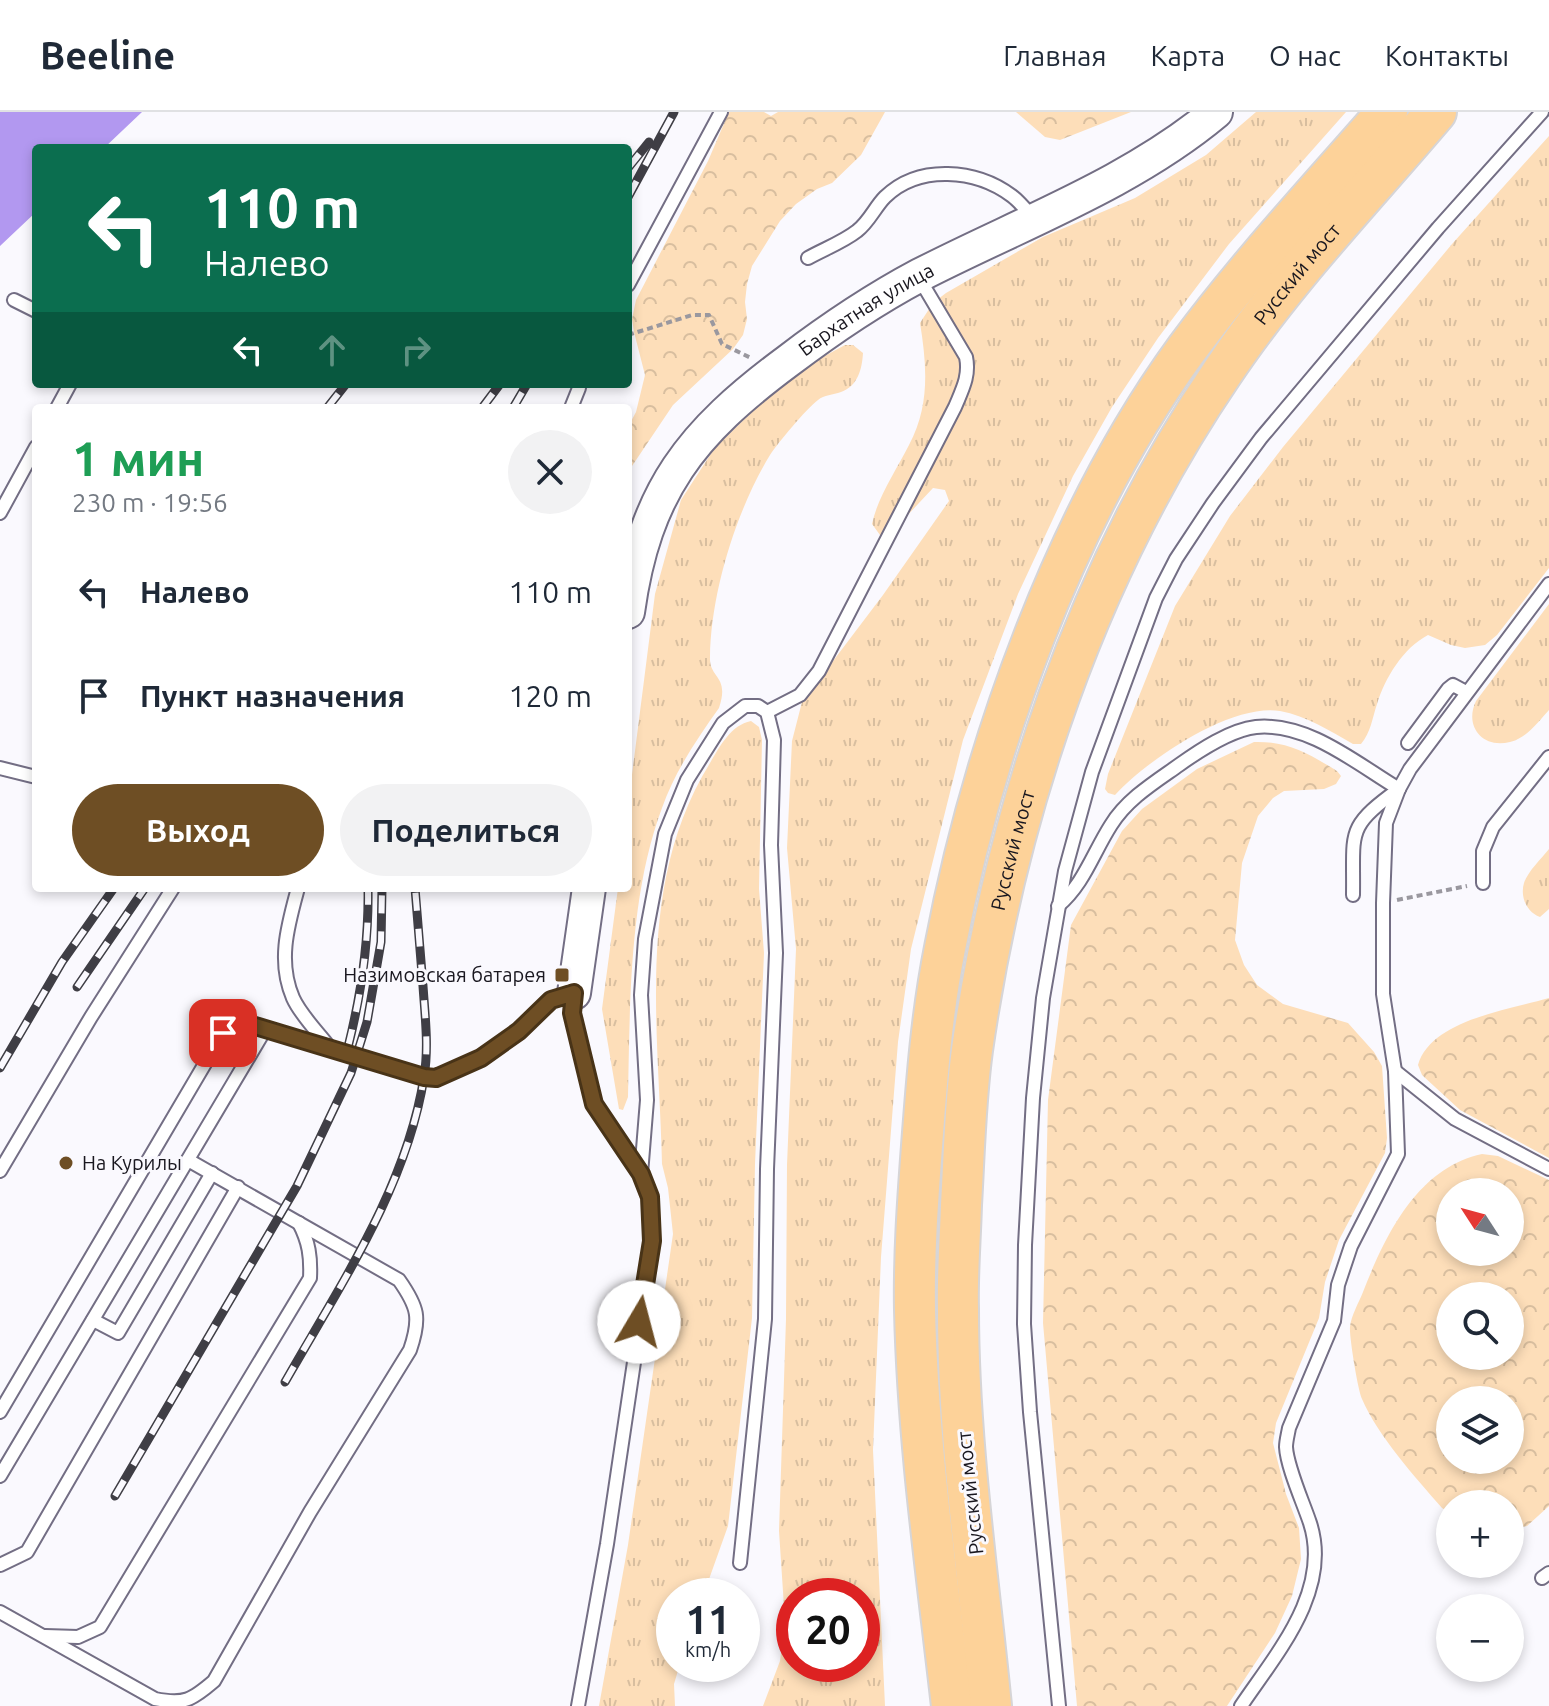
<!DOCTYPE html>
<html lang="ru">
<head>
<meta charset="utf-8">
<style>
	:root { --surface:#fff; --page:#f2f2f3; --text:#1f2937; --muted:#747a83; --line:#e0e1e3; --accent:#6e4e24 }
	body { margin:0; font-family:Ubuntu,sans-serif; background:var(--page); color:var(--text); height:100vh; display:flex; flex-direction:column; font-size:30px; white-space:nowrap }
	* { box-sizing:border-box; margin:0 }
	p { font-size:26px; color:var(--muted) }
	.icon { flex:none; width:44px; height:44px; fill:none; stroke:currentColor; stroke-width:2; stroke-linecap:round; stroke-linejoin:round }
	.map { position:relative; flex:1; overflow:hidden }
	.sheet { position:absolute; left:32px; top:292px; width:600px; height:488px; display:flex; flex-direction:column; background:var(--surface); border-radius:8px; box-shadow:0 4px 12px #0003 }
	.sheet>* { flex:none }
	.hud { position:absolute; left:32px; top:32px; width:600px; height:244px; border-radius:8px; box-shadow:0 4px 12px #0003; background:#0b6e4f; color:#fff; overflow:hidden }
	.needle { width:52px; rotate:306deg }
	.fabs { position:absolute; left:1436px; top:1066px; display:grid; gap:16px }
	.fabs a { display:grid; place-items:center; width:88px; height:88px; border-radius:50%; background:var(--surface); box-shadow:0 4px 12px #0003; font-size:40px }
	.speed { position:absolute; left:656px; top:1466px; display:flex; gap:16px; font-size:40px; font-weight:700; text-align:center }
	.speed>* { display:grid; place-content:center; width:104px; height:104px; border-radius:50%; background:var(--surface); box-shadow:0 4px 12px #0003; line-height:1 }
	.speed small { font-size:20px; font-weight:400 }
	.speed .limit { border:12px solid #d22; background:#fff; color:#111 }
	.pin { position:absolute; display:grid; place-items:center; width:68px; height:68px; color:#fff; margin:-34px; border-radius:16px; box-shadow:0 4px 12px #0006 }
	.me { position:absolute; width:88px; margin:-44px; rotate:8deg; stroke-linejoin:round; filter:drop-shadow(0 0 6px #0008) }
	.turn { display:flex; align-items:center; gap:28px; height:168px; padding:0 40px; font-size:36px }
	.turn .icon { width:104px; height:104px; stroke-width:2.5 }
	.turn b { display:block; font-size:56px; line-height:68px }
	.lanes { display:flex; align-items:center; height:76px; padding:0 40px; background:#0003; justify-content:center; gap:40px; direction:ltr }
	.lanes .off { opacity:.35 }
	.round { display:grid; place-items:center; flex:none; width:84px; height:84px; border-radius:42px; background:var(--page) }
	.overview { display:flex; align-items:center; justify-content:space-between; height:136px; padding:0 40px }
	h1 { font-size:48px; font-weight:700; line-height:60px; color:#1e9e55 }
	.button { display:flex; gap:16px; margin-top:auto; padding:16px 40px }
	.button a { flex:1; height:92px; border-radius:48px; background:var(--accent); color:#fff; font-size:32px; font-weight:700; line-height:92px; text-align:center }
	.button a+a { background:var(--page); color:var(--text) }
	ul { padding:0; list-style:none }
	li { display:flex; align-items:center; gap:24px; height:104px; padding:0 40px }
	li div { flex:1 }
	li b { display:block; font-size:30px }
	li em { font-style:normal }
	header { display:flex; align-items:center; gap:48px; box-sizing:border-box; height:112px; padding:0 40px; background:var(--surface); border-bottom:2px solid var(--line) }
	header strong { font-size:38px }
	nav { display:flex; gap:44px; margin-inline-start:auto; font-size:28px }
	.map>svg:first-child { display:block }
	.grass { fill:url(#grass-tufts); fill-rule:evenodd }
	.forest { fill:url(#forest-crowns); fill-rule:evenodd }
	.water { fill:#b298f0 }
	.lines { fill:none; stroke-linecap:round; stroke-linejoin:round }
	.service-casing { stroke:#736e84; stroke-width:16 }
	.tertiary-casing { stroke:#736e84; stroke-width:36 }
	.primary-casing { stroke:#d6d5d7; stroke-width:44 }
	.path { stroke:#9a989f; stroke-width:4; stroke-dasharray:6 4; stroke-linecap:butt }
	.service { stroke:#fff; stroke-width:12 }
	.tertiary { stroke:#fff; stroke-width:32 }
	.primary { stroke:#fdd299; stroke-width:40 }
	.rail-casing { stroke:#3f3e45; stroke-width:9 }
	.rail { stroke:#faf9fe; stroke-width:6; stroke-dasharray:18; stroke-linecap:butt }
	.route-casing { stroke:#483317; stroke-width:20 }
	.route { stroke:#6e4e24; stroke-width:14 }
	.poi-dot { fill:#6e4e24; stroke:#faf9fe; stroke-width:3 }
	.labels { text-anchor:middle; stroke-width:6; stroke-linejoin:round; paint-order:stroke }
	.street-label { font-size:20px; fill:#19171f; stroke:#faf9fe }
	.poi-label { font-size:20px; fill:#19171f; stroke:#faf9fe; text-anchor:end }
</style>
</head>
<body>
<header>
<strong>Beeline</strong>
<nav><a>Главная</a><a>Карта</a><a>О нас</a><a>Контакты</a></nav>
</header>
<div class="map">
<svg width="1549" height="1594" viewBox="0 0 1549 1594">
	<defs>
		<pattern id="grass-tufts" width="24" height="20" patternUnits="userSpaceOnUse" patternTransform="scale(2)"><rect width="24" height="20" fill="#fddeb9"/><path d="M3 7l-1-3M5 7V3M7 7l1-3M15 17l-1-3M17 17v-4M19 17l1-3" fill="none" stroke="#d8be9f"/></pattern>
		<pattern id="forest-crowns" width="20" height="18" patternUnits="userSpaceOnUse" patternTransform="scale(2)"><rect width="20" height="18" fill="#fddeb9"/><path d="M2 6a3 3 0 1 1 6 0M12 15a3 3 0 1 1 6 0" fill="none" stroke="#d8be9f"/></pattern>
	</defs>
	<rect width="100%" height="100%" fill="#faf9fe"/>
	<g class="grass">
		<path d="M1256 0H1346L1229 132 1158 226 1112 295 1073 364 1018 482 963 628 911 837 898 930 881 1145 873 1338 885 1594H763L780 1549 785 1510 779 1419 786 1207 787 1053 796 837 787 736 792 629 802 590 883 483 949 389 945 378 933 376 890 422 880 423 872 412C878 384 896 359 909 333 930 294 927 254 920 211L933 191 946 181 1043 125 1135 86 1206 43ZM794 1484H862V1552H794Z"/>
		<path d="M1549 24V456L1497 523 1485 533 1465 536 1451 533 1428 523C1403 536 1385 566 1377 592 1372 607 1371 620 1361 632H1353C1330 619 1307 604 1280 599 1231 591 1147 648 1115 683L1108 681 1105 677 1108 662 1175 494 1230 404 1283 335 1452 132Z"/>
		<path d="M845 233H853L863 241C862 257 858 274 841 280 833 283 824 283 818 288 806 297 778 331 770 343 736 399 711 480 710 545 709 567 730 563 719 596 697 627 675 659 662 696 629 784 630 892 628 985L623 998 619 997 602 897 618 776H628V694L655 482 681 388 714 337 762 290 819 247Z"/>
		<path d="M1549 492V598C1538 610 1527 626 1510 630 1482 637 1464 614 1476 589Z"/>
		<path d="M751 609 759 615 762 628 759 777 764 841 755 1052 752 1206 728 1414 703 1484H674V1552H680L674 1572 675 1594H599L628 1433 673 1122 668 1076 662 1052C659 917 635 772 710 651 720 634 731 613 751 609Z"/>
		<path d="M1549 737V797L1540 805C1526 800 1520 784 1524 771 1528 759 1542 746 1549 737Z"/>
	</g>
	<g class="forest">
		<path d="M729 0H764L771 4 778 0H885L861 43 832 71 817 77 796 92 780 109 752 154 747 172 745 190 747 207 743 223 733 237 673 293 628 360V315L636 300 645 263 634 220 632 207 636 188 708 49Z"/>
		<path d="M1016 0H1131L1060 28 1045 25Z"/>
		<path d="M1254 630C1288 629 1309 642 1337 659L1341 664 1336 672 1324 677 1284 679 1273 686 1258 704 1242 751 1235 828 1244 853 1257 873 1283 892 1348 911 1374 940 1382 954 1387 1026 1385 1041 1339 1128 1325 1170 1319 1206 1276 1311 1273 1331 1286 1382 1299 1416 1301 1447 1292 1484 1275 1521 1227 1594H1077L1043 1211 1048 988 1071 813 1122 719 1142 697 1197 657Z"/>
		<path d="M1549 886V1046L1460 998 1422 963 1418 953C1431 908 1508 898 1549 886Z"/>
		<path d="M1482 1042 1498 1044 1549 1068V1394L1527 1414 1510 1418V1392H1450V1401L1442 1396C1415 1365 1378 1324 1362 1287 1358 1279 1349 1224 1350 1215 1351 1204 1359 1190 1363 1180 1385 1124 1417 1056 1482 1042ZM1450 1080H1510V1140H1450ZM1450 1184H1510V1244H1450ZM1510 1288V1348H1450V1288Z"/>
	</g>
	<path class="water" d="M0 0H142L104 36H36V100L0 134Z"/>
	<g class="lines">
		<defs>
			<g id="service">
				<path d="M808 146C824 137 843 130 857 119 869 110 875 95 885 85 919 52 976 57 1012 84 1020 90 1027 99 1034 107"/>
				<path d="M628 173 721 0"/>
				<path d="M14 188 36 199"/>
				<path d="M57 296 70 272"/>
				<path d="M571 296 579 276"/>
				<path d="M0 401 36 335"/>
				<path d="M767 600 800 583 819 559 955 295C962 278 970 264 966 245L919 166"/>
				<path d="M1408 631 1448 577 1453 573 1466 580"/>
				<path d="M0 656 36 665"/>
				<path d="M1483 771V739L1493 715 1549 645"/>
				<path d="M298 776C288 813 277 849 293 886 301 904 319 921 330 936"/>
				<path d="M1353 783C1354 719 1345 716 1399 677"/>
				<path d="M1058 794C1084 772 1093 741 1111 713 1127 687 1155 670 1179 653 1200 638 1230 618 1256 615 1308 610 1357 652 1399 677"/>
				<path d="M1395 959 1455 1007 1549 1057"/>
				<path d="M0 1059 91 905 173 776"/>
				<path d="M641 1062 647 988 641 883 645 827 665 722 687 668 723 611 745 594H758L767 600 774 628 771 733 776 841 767 1057 765 1207 740 1451"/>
				<path d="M93 1208 118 1221 212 1061"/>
				<path d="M0 1300 223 921 242 910 424 965 436 966 481 946 519 919 551 888 574 881 572 901 594 992 641 1062 650 1085 652 1129 607 1432 578 1594"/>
				<path d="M0 1364 266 916"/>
				<path d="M0 1453 27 1440 238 1075"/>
				<path d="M1542 1466 1549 1461"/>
				<path d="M0 1500 155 1587C184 1593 192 1588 214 1569L310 1400 410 1238C421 1206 418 1195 399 1168L188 1048"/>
				<path d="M45 1524 78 1525 100 1515 310 1166C311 1145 309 1130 299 1111"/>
				<path d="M1059 1594 1030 1300 1024 1212 1025 1133 1033 986 1043 886 1065 759 1092 660 1156 486 1176 447 1213 391 1261 326 1438 116 1542 0"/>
				<path d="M1241 1594C1276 1542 1332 1479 1310 1411 1303 1390 1287 1355 1286 1335 1286 1329 1288 1322 1289 1316L1334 1209 1338 1173 1351 1134 1398 1042 1395 959 1383 882V791L1386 711 1399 677 1410 657 1549 472"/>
			</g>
			<g id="tertiary">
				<path id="s1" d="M628 500C645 378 691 321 788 249 830 217 873 188 920 163 1019 112 1130 72 1216 0"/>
				<path d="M574 881 589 776"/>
			</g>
			<g id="primary">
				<path d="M952 1594C937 1462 918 1331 915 1198 914 1143 918 1088 922 1034 927 967 932 901 945 836 983 635 1065 404 1186 238 1247 155 1319 78 1387 0"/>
				<path id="s2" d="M991 1594C978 1463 958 1329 958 1197 957 1163 960 1128 961 1093 964 1042 965 989 972 938 1006 700 1086 461 1222 261 1284 168 1364 85 1436 0"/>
			</g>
		</defs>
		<use href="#service" class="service-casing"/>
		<use href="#tertiary" class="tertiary-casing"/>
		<use href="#primary" class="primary-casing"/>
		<g class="path">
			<path d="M628 223 692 203H709L722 232 751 246"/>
			<path d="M1397 788 1467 774"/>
		</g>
		<use href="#service" class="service"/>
		<use href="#tertiary" class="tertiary"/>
		<use href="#primary" class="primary"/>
		<defs>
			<g id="rail">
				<path d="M628 56 649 30"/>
				<path d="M628 85 674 0"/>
				<path d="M327 296 346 272"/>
				<path d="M482 296 500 272"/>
				<path d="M513 296 527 272"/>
				<path d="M77 875 145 776"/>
				<path d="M348 935C361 883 369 831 368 776"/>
				<path d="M0 956 62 850 114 776"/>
				<path d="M285 1270C339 1175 407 1075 424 965 429 935 425 904 423 874 420 841 418 809 415 776"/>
				<path d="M115 1384 297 1074 351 961 367 910 381 830 382 776"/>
			</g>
		</defs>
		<use href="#rail" class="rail-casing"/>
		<use href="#rail" class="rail"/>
	</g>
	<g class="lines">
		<defs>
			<path id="route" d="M223 921 242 910 424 965 436 966 481 946 519 919 551 888 574 881 572 901 594 992 641 1062 650 1085 652 1129 639 1210"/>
		</defs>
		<use href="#route" class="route-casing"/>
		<use href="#route" class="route"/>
	</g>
	<g class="poi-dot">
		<rect x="554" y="855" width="16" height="16" rx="4"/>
		<circle cx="66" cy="1051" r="8"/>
	</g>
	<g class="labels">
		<g class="street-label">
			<text dy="7" stroke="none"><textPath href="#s2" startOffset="1510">Русский мост</textPath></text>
			<text dy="7" stroke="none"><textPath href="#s1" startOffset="402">Бархатная улица</textPath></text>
			<text dy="7" stroke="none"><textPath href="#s2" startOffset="862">Русский мост</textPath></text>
			<text transform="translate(970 1381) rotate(-96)" y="7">Русский мост</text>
		</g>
		<g class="poi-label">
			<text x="546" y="870">Назимовская батарея</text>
			<text x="82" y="1058" text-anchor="start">На Курилы</text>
		</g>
	</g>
</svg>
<div class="fabs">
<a><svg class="needle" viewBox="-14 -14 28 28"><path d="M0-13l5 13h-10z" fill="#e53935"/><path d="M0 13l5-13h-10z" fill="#747a83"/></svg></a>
<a><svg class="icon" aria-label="search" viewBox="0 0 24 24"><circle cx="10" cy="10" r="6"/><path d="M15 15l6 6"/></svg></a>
<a><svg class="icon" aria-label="layers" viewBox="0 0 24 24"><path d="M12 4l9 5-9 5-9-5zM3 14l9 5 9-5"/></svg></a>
<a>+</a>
<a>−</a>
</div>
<div class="speed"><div>11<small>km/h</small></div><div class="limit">20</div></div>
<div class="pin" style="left:223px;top:921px;background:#d93025"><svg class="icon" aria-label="arrive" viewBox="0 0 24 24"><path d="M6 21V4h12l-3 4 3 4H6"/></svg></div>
<svg class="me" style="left:639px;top:1210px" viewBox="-20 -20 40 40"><circle r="19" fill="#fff"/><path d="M0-13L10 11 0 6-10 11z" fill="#6e4e24"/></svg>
<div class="hud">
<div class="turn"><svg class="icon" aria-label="left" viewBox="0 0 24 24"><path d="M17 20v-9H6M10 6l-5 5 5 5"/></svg><div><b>110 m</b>Налево</div></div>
<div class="lanes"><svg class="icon" aria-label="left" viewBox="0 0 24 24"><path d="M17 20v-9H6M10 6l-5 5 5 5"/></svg><svg class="icon off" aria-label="ahead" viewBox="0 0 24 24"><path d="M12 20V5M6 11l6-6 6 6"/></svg><svg class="icon off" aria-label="right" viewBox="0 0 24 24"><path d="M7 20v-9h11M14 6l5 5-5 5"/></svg></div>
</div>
<section class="sheet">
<div class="overview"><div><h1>1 мин</h1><p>230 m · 19:56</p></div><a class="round"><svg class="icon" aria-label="close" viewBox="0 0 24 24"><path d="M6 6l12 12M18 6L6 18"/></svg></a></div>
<ul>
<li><svg class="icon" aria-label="left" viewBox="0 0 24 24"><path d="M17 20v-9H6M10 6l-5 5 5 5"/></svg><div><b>Налево</b></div><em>110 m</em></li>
<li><svg class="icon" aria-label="arrive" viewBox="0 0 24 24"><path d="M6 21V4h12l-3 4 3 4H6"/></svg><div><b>Пункт назначения</b></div><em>120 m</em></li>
</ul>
<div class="button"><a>Выход</a><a>Поделиться</a></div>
</section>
</div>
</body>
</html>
